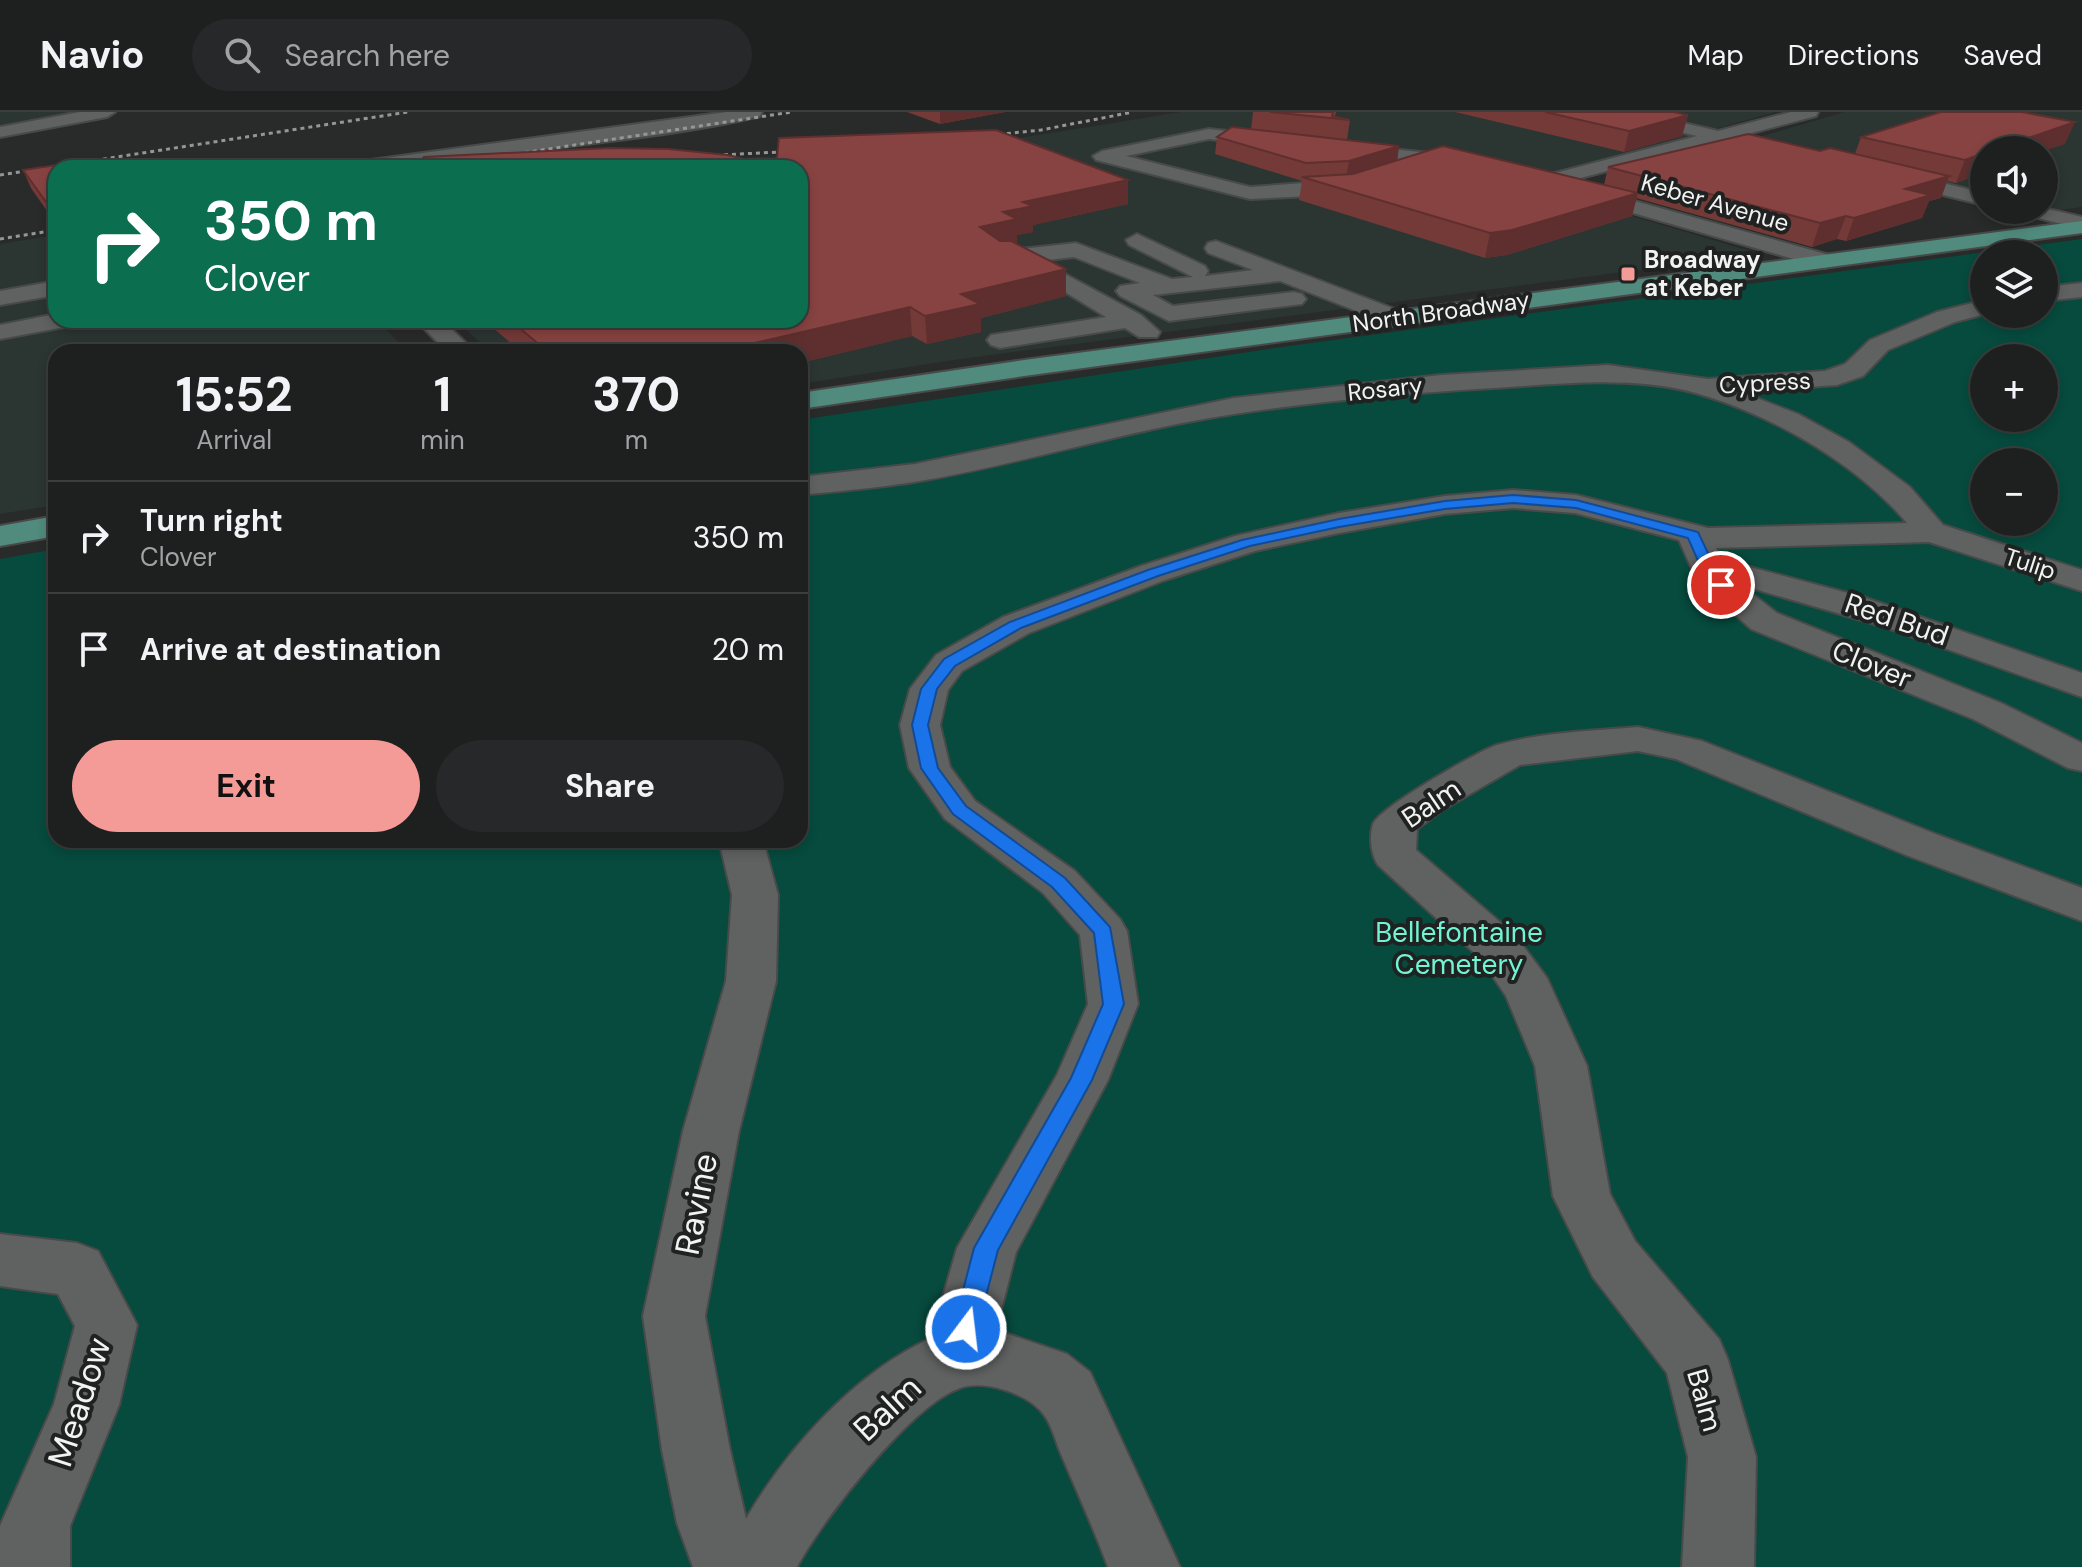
<!DOCTYPE html>
<html lang="en">
<head>
<meta charset="utf-8">
<style>
	:root { --surface:#1e2020; --page:#262829; --text:#f1f3f6; --muted:#a1a3a5; --line:#3c3e3e; --accent:#f59b97 }
	body { margin:0; font-family:"DM Sans",sans-serif; background:var(--page); color:var(--text); height:100vh; display:flex; flex-direction:column; font-size:30px; white-space:nowrap }
	* { box-sizing:border-box; margin:0 }
	p { font-size:26px; color:var(--muted) }
	.icon { flex:none; width:44px; height:44px; fill:none; stroke:currentColor; stroke-width:2; stroke-linecap:round; stroke-linejoin:round }
	.map { position:relative; flex:1; overflow:hidden }
	.sheet { position:absolute; left:48px; top:232px; width:760px; height:504px; display:flex; flex-direction:column; background:var(--surface); border-radius:24px; box-shadow:0 4px 12px #0003,0 0 0 2px var(--line) }
	.sheet>* { flex:none }
	.guide { position:absolute; left:48px; top:48px; width:760px; height:168px; border-radius:24px; box-shadow:0 4px 12px #0003,0 0 0 2px var(--line); background:#0b6e4f; color:#fff; overflow:hidden }
	.fabs { position:absolute; left:1970px; top:24px; display:grid; gap:16px }
	.fabs a { display:grid; place-items:center; width:88px; height:88px; border-radius:50%; background:var(--surface); box-shadow:0 4px 12px #0003,0 0 0 2px var(--line); font-size:40px }
	.pin { position:absolute; display:grid; place-items:center; width:68px; height:68px; color:#fff; margin:-34px; border:4px solid #fff; border-radius:50%; box-shadow:0 2px 8px #0007 }
	.me { position:absolute; width:88px; margin:-44px; rotate:15deg; stroke-linejoin:round; filter:drop-shadow(0 0 6px #0008) }
	.turn { display:flex; align-items:center; gap:28px; height:168px; padding:0 24px; font-size:36px }
	.turn .icon { width:104px; height:104px; stroke-width:2.5 }
	.turn b { display:block; font-size:56px; line-height:68px }
	.eta { display:flex; justify-content:space-evenly; align-items:center; height:136px; text-align:center }
	.eta b { font-size:48px; font-weight:700; line-height:56px }
	.cta { display:flex; gap:16px; margin-top:auto; padding:16px 24px }
	.cta a { flex:1; height:92px; border-radius:48px; background:var(--accent); color:#111; font-size:32px; font-weight:700; line-height:92px; text-align:center }
	.cta a+a { background:var(--page); color:var(--text) }
	ul { padding:0; list-style:none }
	li { display:flex; align-items:center; gap:24px; height:112px; padding:0 24px; border-top:2px solid var(--line) }
	li div { flex:1 }
	li b { display:block; font-size:30px }
	li em { font-style:normal }
	header { display:flex; align-items:center; gap:48px; box-sizing:border-box; height:112px; padding:0 40px; background:var(--surface); border-bottom:2px solid var(--line) }
	header strong { font-size:38px }
	nav { display:flex; gap:44px; margin-inline-start:auto; font-size:28px }
	.search { width:560px; height:72px; background:var(--page); display:flex; align-items:center; gap:20px; box-sizing:border-box; padding:0 28px; border-radius:44px; color:var(--muted); font-size:30px }
	.map>svg:first-child { display:block }
	.built { fill:#2b3532 }
	.green { fill:#064b3e; fill-rule:evenodd }
	.lines { fill:none; stroke-linecap:round; stroke-linejoin:round }
	.minor-casing { stroke:#474a49; stroke-width:4 }
	.major-casing { stroke:#474a49; stroke-width:4 }
	.minor { fill:#5f6261; fill-rule:evenodd }
	.major { fill:#508b7d; fill-rule:evenodd }
	.rail { stroke:#949796; stroke-width:3; stroke-dasharray:4 4; stroke-linecap:butt }
	.wall { fill:#743a38 }
	.shaded-wall { fill:#5e2f2e }
	.building { fill:#874341; stroke:#5e2f2e; stroke-width:2 }
	.route { fill:#1a73e8; stroke:#114b97; stroke-width:2 }
	.poi-dot { fill:#f59b97; stroke:#1f2221; stroke-width:3 }
	.labels { text-anchor:middle; stroke-width:8; stroke-linejoin:round; paint-order:stroke }
	.far-street-label { font-size:24px; fill:#f1f3f2; stroke:#1f2221 }
	.far-poi-label { font-size:24px; font-weight:bold; fill:#f1f3f2; stroke:#1f2221; text-anchor:start }
	.street-label { font-size:28px; fill:#f1f3f2; stroke:#1f2221 }
	.park-label { font-size:28px; fill:#72f3d4; stroke:#1f2221 }
	.near-street-label { font-size:34px; fill:#f1f3f2; stroke:#1f2221 }
</style>
</head>
<body>
<header>
<strong>Navio</strong>
<div class="search"><svg class="icon" aria-label="search" viewBox="0 0 24 24"><circle cx="10" cy="10" r="6"/><path d="M15 15l6 6"/></svg>Search here</div>
<nav><a>Map</a><a>Directions</a><a>Saved</a></nav>
</header>
<div class="map">
<svg width="2082" height="1455" viewBox="0 0 2082 1455">
	<rect width="100%" height="100%" fill="#282b2a"/>
	<g class="built">
		<path d="M0 0H93L0 15Z"/>
		<path d="M1181 0H1776L1521 71 1760 142 954 248 800 272V240H490L456 208H800V56H555L975 33Z"/>
		<path d="M1844 0H2082V95L2059 98 2044 94V38H1984V80L1756 26Z"/>
		<path d="M56 123V203L0 214V132Z"/>
		<path d="M101 208H377L408 240H56V393L0 402V227Z"/>
	</g>
	<path class="green" d="M2082 127V1455H0V447L56 437V728H800V308L1282 235ZM1984 142H2044V202H1984ZM1984 246H2044V306H1984ZM1984 350H2044V410H1984Z"/>
	<g class="lines">
		<defs>
			<g id="minor">
				<path d="M80 0H115L107 5 0 25V15Z"/>
				<path d="M727 0H762L760 4C685 22 606 29 530 39 469 46 408 56 347 56L356 50Z"/>
				<path d="M1608 0H1637L1718 19 1791 0H1818L1816 4 1740 24 1793 36 1796 40 1793 44 1787 45 1719 29 1547 75 1540 73 1537 69 1540 65 1697 24 1610 4Z"/>
				<path d="M1209 17 1438 42 1478 50 1480 54 1471 60 1438 52 1209 27 1126 44 1250 75 1359 67 1369 73 1366 77 1349 82 1250 87 1096 48 1093 44 1102 39Z"/>
				<path d="M1885 57 1984 81V93L1878 67 1876 63 1878 59Z"/>
				<path d="M1577 73 1833 144 1836 149 1825 156 1570 83 1567 79 1570 75Z"/>
				<path d="M2044 96 2082 105V117L2022 102 2019 98H2044Z"/>
				<path d="M1137 122 1205 154 1208 159 1205 164 1253 158 1208 141 1205 136 1208 131 1216 129 1405 201 1408 206 1405 211H1387L1280 169 1153 183 1173 194 1294 180 1302 182 1306 187 1302 192 1169 209 1120 184 1116 179 1120 174 1140 171 1074 145 1002 153 991 146 1002 139 1076 131 1172 167 1193 165 1129 133 1126 128Z"/>
				<path d="M1050 154 1141 203 1160 220 1157 225H1139L1125 216 1000 236 991 233 987 228 991 223 1106 205 1042 166 1039 161 1042 156Z"/>
				<path d="M56 169V183L0 193V179Z"/>
				<path d="M2082 171V185L2044 189V175Z"/>
				<path d="M1984 188 1985 202 1955 210 1888 238 1863 264 1837 273 1741 280 1798 302 1849 330 1910 375 1943 413 2082 458V479L1929 430 1716 436 1723 448 1863 485 2082 561V585L1885 515 1741 473 1777 501 2001 591 2082 631V659L2068 656 1973 607 1751 517 1709 479 1691 455 1679 428 1575 401 1513 396 1445 402 1339 421 1255 439 1165 468 1029 521 962 559 948 578 940 613 950 655 975 689 1075 759 1120 807 1127 819 1138 892 1108 968 1016 1140 996 1218 1067 1242 1090 1260 1180 1455H1108C1094 1417 1077 1380 1061 1342 1055 1328 1051 1309 1040 1298 1024 1281 983 1267 960 1276 911 1293 822 1408 797 1455H693L677 1411 662 1338 643 1204 683 1019 726 869 732 783 719 728H763L778 783 776 869 739 1019 705 1204 730 1338 746 1407C788 1335 855 1261 931 1226L957 1136 1057 963 1088 892 1080 823 1043 781 945 707 909 656 900 613 910 577 936 543 1003 505 1141 454 1235 424 1339 401 1445 384 1513 378 1576 383 1708 416 1907 411C1856 351 1774 304 1699 282 1635 263 1559 272 1494 276 1407 281 1320 289 1234 302 1127 318 1022 352 914 370 877 376 838 379 800 383V365L915 352 1234 286 1441 263 1608 253 1708 267 1825 259 1845 252 1870 228 1937 200Z"/>
				<path d="M56 202V208H78L75 213 0 227V213Z"/>
				<path d="M416 208H442L475 240H447Z"/>
				<path d="M1638 615 1702 629 1938 723 2082 776V809L1906 743 1676 647 1638 639 1520 653 1444 697 1417 717 1416 738 1515 823 1547 866 1587 954 1610 1082 1635 1129 1719 1227 1728 1248 1756 1345 1754 1455H1682L1688 1345 1667 1261 1593 1165 1553 1084 1535 954 1506 884 1481 847 1378 753C1371 742 1369 725 1373 712 1379 696 1478 639 1497 633 1542 620 1592 619 1638 615Z"/>
				<path d="M0 1122 77 1131 98 1139 137 1213 119 1293 70 1414V1455H0V1414L54 1292 75 1214 58 1182 0 1174Z"/>
			</g>
			<g id="major">
				<path d="M2082 109V121L1024 264 800 297V281L1024 248Z"/>
				<path d="M56 404V424L0 434V414Z"/>
			</g>
		</defs>
		<use href="#minor" class="minor-casing"/>
		<use href="#major" class="major-casing"/>
		<use href="#minor" class="minor"/>
		<use href="#major" class="major"/>
		<g class="rail">
			<path d="M983 24 1041 18 1133 0"/>
			<path d="M509 43 792 0"/>
			<path d="M700 44 800 39"/>
			<path d="M0 63 408 0"/>
			<path d="M0 127 56 118"/>
		</g>
	</g>
	<g class="wall">
		<path d="M907 0H1005L940 12Z"/>
		<path d="M1253 0H1336L1335 4 1350 8 1347 28 1399 34 1397 49 1604 73 1608 55 1820 39 1855 42 1861 25 2065 32 1984 38V61L1956 71 1947 69 1941 86 1929 89 1922 106 1846 129 1837 127 1812 135 1636 86 1632 104 1507 143 1485 146 1299 88 1302 69 1215 42 1217 25 1251 18Z"/>
		<path d="M1455 0H1673L1688 3 1682 24 1624 40Z"/>
		<path d="M776 55 1128 68V92L1033 113V120L1017 123V132L1066 157V184L981 206V220L927 232 912 224 800 251V240H521L484 208H800Z"/>
		<path d="M56 56V109H54L31 76 23 58Z"/>
	</g>
	<g class="shaded-wall">
		<path d="M940 0H1005L940 12Z"/>
		<path d="M1688 3 1682 24 1624 40 1629 19Z"/>
		<path d="M2075 10 2065 32 2044 39V38H1993Z"/>
		<path d="M1399 34 1397 51 1346 67 1349 49Z"/>
		<path d="M1984 41V61L1956 71 1965 48Z"/>
		<path d="M1949 64 1941 86 1929 89 1922 106 1846 129 1854 106 1905 77Z"/>
		<path d="M1128 68V92L1033 113V120L1017 123V133L981 141 980 115 1003 100 1023 90Z"/>
		<path d="M1638 81 1632 104 1507 143 1485 146 1490 121Z"/>
		<path d="M56 88V109H54L46 90Z"/>
		<path d="M1846 104 1837 127 1812 135 1820 111Z"/>
		<path d="M1066 157V184L981 206V220L927 232 925 204 961 182Z"/>
		<path d="M910 195 912 224 800 251V240H716Z"/>
	</g>
	<g class="building">
		<path d="M1270 0H1333L1332 4 1350 8Z"/>
		<path d="M1545 0H1673L1688 3 1629 19Z"/>
		<path d="M1941 0H2022L2075 10 1993 38H1984V41L1965 48 1861 25Z"/>
		<path d="M1232 15 1399 34 1349 49 1306 51 1217 25Z"/>
		<path d="M996 18 1128 68 1023 90 1033 94 1003 100 1017 107 980 115 1000 129H1011L1066 157 961 182 980 192 925 204 910 195 716 240H548L510 208H800V56H415L424 45 610 36 668 37 728 43 776 55 779 26Z"/>
		<path d="M1748 22 1820 39 1830 36 1949 64 1905 77 1931 83 1854 106 1846 104 1820 111 1608 55Z"/>
		<path d="M1443 34 1638 81 1512 118 1490 121 1302 65 1353 62Z"/>
		<path d="M77 50 82 56H56V88L46 90 23 58Z"/>
	</g>
	<path class="route" d="M1513 383 1576 388 1698 420 1716 458 1728 473 1726 476H1716L1703 460 1688 426 1576 396 1513 391 1445 397 1339 415 1250 434 1158 464 1021 516 955 554 937 577 928 613 938 656 966 694 1065 766 1110 815 1124 892 1092 968 998 1138 975 1226 966 1229 956 1226 953 1217 974 1136 1071 966 1103 892 1094 821 1052 775 953 702 921 656 912 613 921 577 944 547 1010 510 1148 458 1242 428 1339 407 1445 389Z"/>
	<rect class="poi-dot" x="1620" y="154" width="16" height="16" rx="4"/>
	<g class="labels">
		<g class="far-street-label">
			<text transform="translate(1715 91) rotate(16)" y="8">Keber Avenue</text>
			<text transform="translate(1441 200) rotate(-8)" y="8">North Broadway</text>
			<text transform="translate(1765 271) rotate(-3)" y="8">Cypress</text>
			<text transform="translate(1385 277) rotate(-6)" y="8">Rosary</text>
			<text transform="translate(2030 452) rotate(18)" y="8">Tulip</text>
		</g>
		<g class="far-poi-label">
			<text x="1644" y="156">Broadway<tspan x="1644" dy="28">at Keber</tspan></text>
		</g>
		<g class="street-label">
			<text transform="translate(1897 507) rotate(19)" y="10">Red Bud</text>
			<text transform="translate(1872 552) rotate(22)" y="10">Clover</text>
			<text transform="translate(1431 691) rotate(-34)" y="10">Balm</text>
			<text transform="translate(1705 1288) rotate(74)" y="10">Balm</text>
		</g>
		<g class="park-label">
			<text x="1459" y="830">Bellefontaine<tspan x="1459" dy="32">Cemetery</tspan></text>
		</g>
		<g class="near-street-label">
			<text transform="translate(696 1092) rotate(-79)" y="12">Ravine</text>
			<text transform="translate(79 1290) rotate(-72)" y="12">Meadow</text>
			<text transform="translate(887 1296) rotate(-43)" y="12">Balm</text>
		</g>
	</g>
</svg>
<div class="fabs">
<a><svg class="icon" aria-label="sound" viewBox="0 0 24 24"><path d="M4 9h4l5-4v14l-5-4H4zM17 9q2 3 0 6"/></svg></a>
<a><svg class="icon" aria-label="layers" viewBox="0 0 24 24"><path d="M12 4l9 5-9 5-9-5zM3 14l9 5 9-5"/></svg></a>
<a>+</a>
<a>−</a>
</div>
<div class="pin" style="left:1721px;top:473px;background:#d93025"><svg class="icon" aria-label="arrive" viewBox="0 0 24 24"><path d="M6 21V4h12l-3 4 3 4H6"/></svg></div>
<svg class="me" style="left:966px;top:1217px" viewBox="-20 -20 40 40"><circle r="17" fill="#1a73e8" stroke="#fff" stroke-width="3"/><path d="M0-11L8 9 0 5-8 9z" fill="#fff"/></svg>
<div class="guide">
<div class="turn"><svg class="icon" aria-label="right" viewBox="0 0 24 24"><path d="M7 20v-9h11M14 6l5 5-5 5"/></svg><div><b>350 m</b>Clover</div></div>
</div>
<section class="sheet">
<div class="eta">
<div><b>15:52</b><p>Arrival</p></div>
<div><b>1</b><p>min</p></div>
<div><b>370</b><p>m</p></div>
</div>
<ul>
<li><svg class="icon" aria-label="right" viewBox="0 0 24 24"><path d="M7 20v-9h11M14 6l5 5-5 5"/></svg><div><b>Turn right</b><p>Clover</p></div><em>350 m</em></li>
<li><svg class="icon" aria-label="arrive" viewBox="0 0 24 24"><path d="M6 21V4h12l-3 4 3 4H6"/></svg><div><b>Arrive at destination</b></div><em>20 m</em></li>
</ul>
<div class="cta"><a>Exit</a><a>Share</a></div>
</section>
</div>
</body>
</html>
